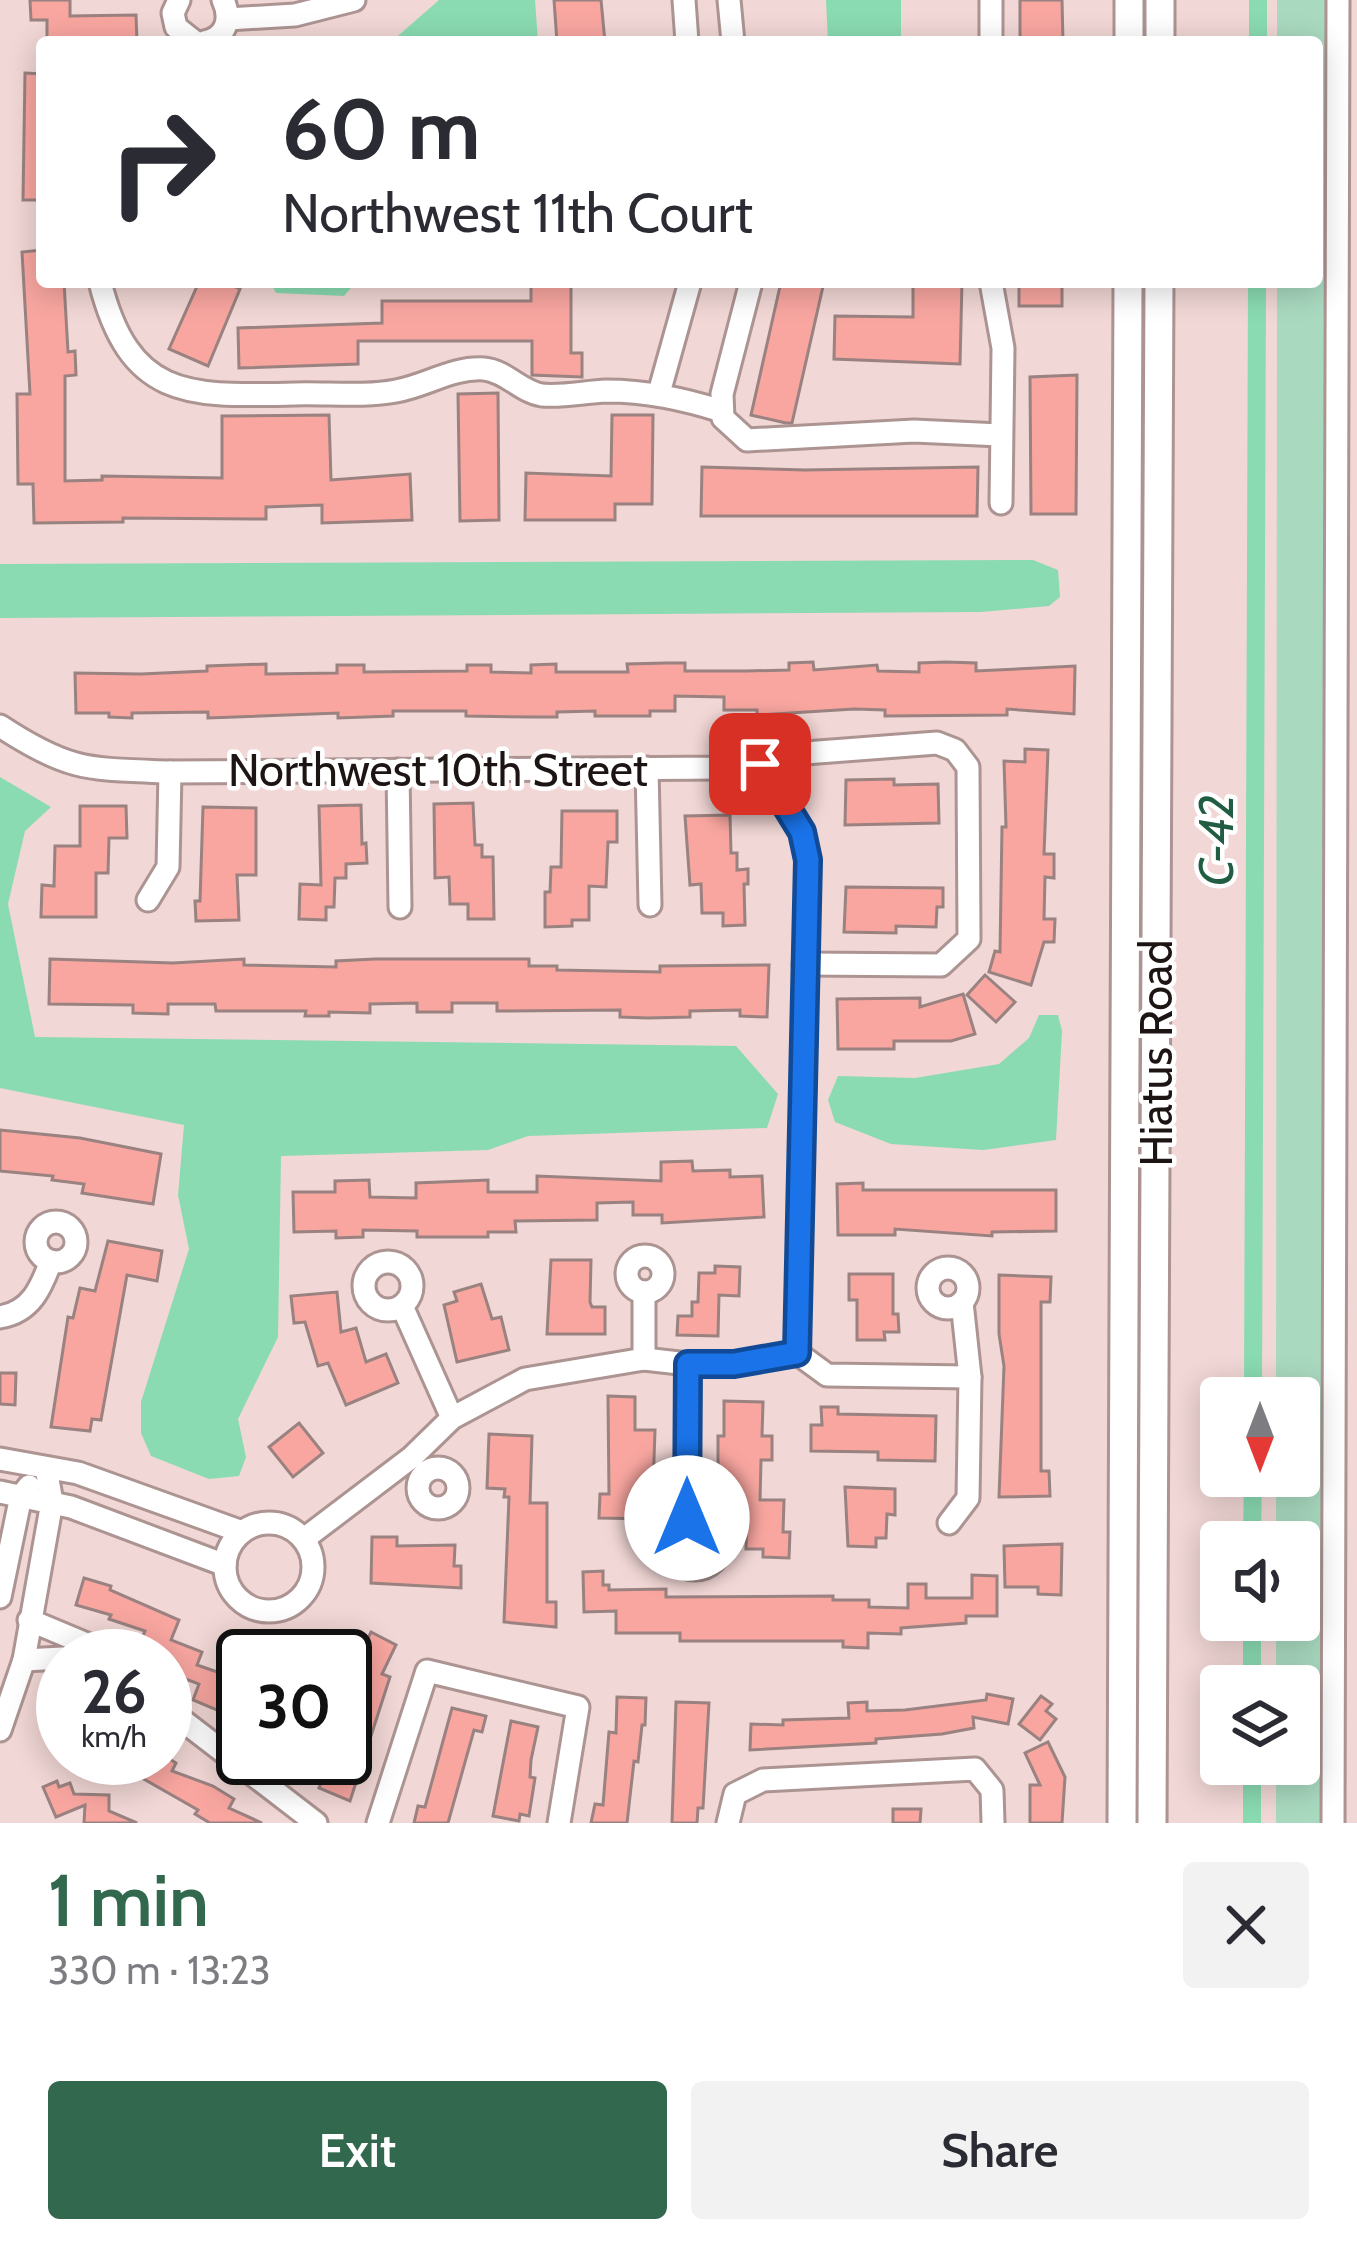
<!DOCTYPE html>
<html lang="en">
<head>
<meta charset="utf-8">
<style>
	:root { --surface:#fff; --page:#f2f2f3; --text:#2b2b33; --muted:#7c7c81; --accent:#32684e }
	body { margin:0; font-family:Cabin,sans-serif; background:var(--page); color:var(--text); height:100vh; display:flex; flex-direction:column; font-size:45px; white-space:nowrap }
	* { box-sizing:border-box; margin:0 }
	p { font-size:39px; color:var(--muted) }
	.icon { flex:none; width:66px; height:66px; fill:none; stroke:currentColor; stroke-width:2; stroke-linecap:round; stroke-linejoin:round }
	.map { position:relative; height:1823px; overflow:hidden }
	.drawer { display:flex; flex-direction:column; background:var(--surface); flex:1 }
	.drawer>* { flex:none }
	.top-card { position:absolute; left:36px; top:36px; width:1287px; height:252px; border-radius:12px; box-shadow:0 6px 30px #0003; background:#fff; color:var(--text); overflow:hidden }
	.needle { width:78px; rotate:180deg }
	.buttons { position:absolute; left:1200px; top:1377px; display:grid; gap:24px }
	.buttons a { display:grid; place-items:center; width:120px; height:120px; border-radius:12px; background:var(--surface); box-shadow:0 6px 30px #0003; font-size:60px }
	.speed { position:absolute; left:36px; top:1629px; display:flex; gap:24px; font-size:60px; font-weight:700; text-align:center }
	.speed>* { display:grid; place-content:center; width:156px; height:156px; border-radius:50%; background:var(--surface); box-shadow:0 6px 30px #0003; line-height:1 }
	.speed small { font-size:30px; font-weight:400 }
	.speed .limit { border:6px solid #111; border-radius:18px; background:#fff; color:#111 }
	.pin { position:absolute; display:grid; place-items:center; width:102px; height:102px; color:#fff; margin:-51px; border-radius:24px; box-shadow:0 6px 18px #0006 }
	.me { position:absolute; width:132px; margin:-66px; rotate:0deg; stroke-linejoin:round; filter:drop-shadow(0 0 9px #0008) }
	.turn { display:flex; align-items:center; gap:42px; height:252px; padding:0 48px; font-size:54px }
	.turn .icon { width:156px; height:156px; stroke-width:2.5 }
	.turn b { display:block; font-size:84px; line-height:102px }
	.round { display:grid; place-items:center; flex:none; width:126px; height:126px; border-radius:12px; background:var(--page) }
	.head { display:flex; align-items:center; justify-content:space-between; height:204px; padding:0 48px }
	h1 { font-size:72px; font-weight:600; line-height:90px; color:var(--accent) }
	.action { display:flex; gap:24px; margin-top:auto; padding:24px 48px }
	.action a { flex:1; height:138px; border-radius:12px; background:var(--accent); color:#fff; font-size:48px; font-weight:600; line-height:138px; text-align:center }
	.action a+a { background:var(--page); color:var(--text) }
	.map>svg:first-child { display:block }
	.green { fill:#a9dac0 }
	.water { fill:#8adbb2 }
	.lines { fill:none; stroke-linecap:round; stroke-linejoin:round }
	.canal { stroke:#8adbb2; stroke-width:18 }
	.building { fill:#f9a6a0; stroke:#998280; stroke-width:3 }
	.street-casing { stroke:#ac9492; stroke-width:27 }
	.secondary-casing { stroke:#ac9492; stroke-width:33 }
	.street { stroke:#fff; stroke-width:21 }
	.secondary { stroke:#fff; stroke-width:27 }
	.route-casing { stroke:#114b97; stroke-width:30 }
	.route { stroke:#1a73e8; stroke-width:21 }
	.labels { text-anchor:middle; stroke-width:9; stroke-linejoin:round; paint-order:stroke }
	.street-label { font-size:45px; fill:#1d1514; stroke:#fff }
	.water-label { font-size:48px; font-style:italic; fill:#205d42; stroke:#fff }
</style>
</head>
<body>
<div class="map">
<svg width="1357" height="1823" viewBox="0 0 1357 1823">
	<rect width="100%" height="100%" fill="#f1d7d5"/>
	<path class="green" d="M1277 0H1328V1823H1276V1764H1299V1686H1276V1620H1299V1542H1276V1476H1299V1398H1276L1277 282H1317V42H1277Z"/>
	<g class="water">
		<path d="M439 0H535L538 42H391Z"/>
		<path d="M826 0H901V42H828Z"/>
		<path d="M270 282H356L344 296 276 293Z"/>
		<path d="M1033 560 1058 570 1060 597 1049 606 981 612 0 618V564Z"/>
		<path d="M0 777 51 807 25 831 8 904 35 1037 736 1046 778 1094 767 1128 528 1136 488 1150 281 1156 278 1337 238 1419 246 1457 239 1476 209 1479 151 1456 141 1433V1402L189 1249 178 1195 184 1125 0 1088Z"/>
		<path d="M1039 1015H1058L1062 1031 1056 1140 983 1150 891 1144 835 1122 828 1100 838 1076 915 1078 999 1064 1029 1038Z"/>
	</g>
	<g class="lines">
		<g class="canal">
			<path d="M1258 42V0"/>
			<path d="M1253 1398 1257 282"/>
			<path d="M1252 1542 1253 1476"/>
			<path d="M1252 1686V1620"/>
			<path d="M1252 1823V1764"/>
		</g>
	</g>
	<g class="building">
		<path d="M30 0H70V16L136 15 137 42H47V20H31Z"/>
		<path d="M554 0H601L605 42H557Z"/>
		<path d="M1020 0H1062L1063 42H1020Z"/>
		<path d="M25 73 42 74V200H23Z"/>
		<path d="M42 250V282H64L68 352 75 351 76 375 65 376V481L102 480V476L222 478V416L329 415 331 480 410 474 412 520 322 523V505L266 507V519L123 518V522L34 523 33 484H18L17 394H30L22 252Z"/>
		<path d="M199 282H224L240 289 208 366 169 349Z"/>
		<path d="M531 282H571V353H582V377L532 375V341H358V364L239 368 238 328 382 323V301H531Z"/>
		<path d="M781 282H824L792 423H786L751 415Z"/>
		<path d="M913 282H962L960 364 834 359 835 316 913 317Z"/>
		<rect x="1019" y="282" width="43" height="24"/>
		<path d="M1077 375 1076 514H1031L1030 377Z"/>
		<path d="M498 393 499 520 460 521 458 394Z"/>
		<path d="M612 415H653L652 504H615V520H525L526 473 611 476Z"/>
		<path d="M702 467 805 470 978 467 977 516H701Z"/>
		<path d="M813 662 814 670 877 665 878 671 919 672V663L946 662 976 663V671L1075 666 1074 714 1007 709V715L885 716V710L854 709 757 715V710H724V697L675 696V711H650V716H595V711L557 712V717H532L466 716V711H393V716L338 718V713L208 718V712L132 713V718L109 717V713H76L75 673 141 674 207 671V666L266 664V674L337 673V665H364V672L467 671V665H491V672L531 673V665L556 664V672H628L627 664 666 663H685V671H746L789 670V663Z"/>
		<path d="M1025 749 1048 750 1044 854H1054V878L1045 877 1044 919H1055L1054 942H1044L1031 985 989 972 995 951 1000 952 1002 827H1006L1004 761 1025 762Z"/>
		<path d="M894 779V785L938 784 939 823 845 825 846 780Z"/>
		<path d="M473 803 475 845H482V857H493L494 919H468V904H450L449 877 435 878 434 804Z"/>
		<path d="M361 805 362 844 366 843 367 863 346 864V878H335L334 907H326V920L299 919 300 884 321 885 319 806Z"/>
		<path d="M80 806H126L127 838H109L108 873H96V917H41L42 885 54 886 55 846H80Z"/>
		<path d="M203 807 256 808V875H237L239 920 196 921 195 901H200Z"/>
		<path d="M562 811H617V842H608L606 887 589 886V920H572V926L545 927V892H550L551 867H561Z"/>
		<path d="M730 815 731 853H737V870L748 869V884H744L745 925 723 926V913H702L701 884 690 885 685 816Z"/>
		<path d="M846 887 943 888V907H937L936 927 896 926V933L844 932Z"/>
		<path d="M50 959 173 963 244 959V965L336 967V961L375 959H529V966H557V970L660 972V966L769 965 767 1017 740 1016V1010L690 1011V1017L648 1018 620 1017V1010L497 1011V1003H452V1012H417V1003L370 1004V1013L329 1012V1016H305L306 1011H216L215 1004H168V1014L133 1013V1005L49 1004Z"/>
		<path d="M985 975 1015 1002 996 1022 967 995Z"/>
		<path d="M963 994 975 1034 951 1041H894V1049H838L837 999 920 998V1007Z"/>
		<path d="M0 1130 80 1138 161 1154 153 1204 82 1193 84 1184 52 1180 53 1176 0 1171Z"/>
		<path d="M692 1161 693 1171 730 1170V1177L762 1176 764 1217 662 1223V1215H633V1202L597 1203V1220L515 1221 516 1232H488V1237H417V1231L363 1230V1237L336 1238V1231L294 1232 293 1192H335V1181L369 1180 370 1197 416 1198V1183L488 1180V1192H537V1176L661 1181V1162Z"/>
		<path d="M863 1183V1190H1056V1231L992 1232V1236L895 1229V1235H838L837 1184Z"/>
		<path d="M108 1241 162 1251 157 1281 127 1275 101 1420 92 1419 90 1431 51 1427 68 1317 73 1318 80 1288 95 1291Z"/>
		<path d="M551 1260H591L590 1302 592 1307H605V1334H547Z"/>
		<path d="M715 1266 740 1267 739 1296 719 1295 718 1336 677 1335 678 1316H692V1302H698L699 1273H715Z"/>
		<path d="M849 1274H893V1314H898L899 1332H884L885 1340H857V1300H849Z"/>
		<path d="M999 1275 1051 1277 1050 1302H1041V1471H1049L1050 1496 999 1497 1004 1366 999 1334Z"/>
		<path d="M481 1284 492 1319 501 1317 509 1350 457 1362 444 1305 457 1301 454 1292Z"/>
		<path d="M337 1292 341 1332 356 1328 366 1362 386 1354 398 1383 346 1405 328 1363 318 1366 305 1322 294 1323 291 1296Z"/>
		<path d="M0 1373H16L15 1405 0 1404Z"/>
		<path d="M608 1396 635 1397V1430H655L652 1519 599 1518 600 1494H609Z"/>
		<path d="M724 1401 763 1402 762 1436H772V1460H761L760 1500H784L783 1532H790L789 1558 763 1557V1549H746L747 1517H741V1492H735V1484H718V1436H724Z"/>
		<path d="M821 1407H838V1414L936 1416 935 1461 878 1460V1452L811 1451V1425H822Z"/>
		<path d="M299 1423 323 1453 293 1477 269 1447Z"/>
		<path d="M489 1434 532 1436 530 1503H547V1602H556V1627L504 1622 509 1497H504L505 1489 487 1488Z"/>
		<path d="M845 1487 895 1489V1515L887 1514 886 1538H876V1547L848 1546Z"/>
		<path d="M372 1537H397V1546L455 1545 454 1566H461V1588L371 1583Z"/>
		<path d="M1062 1544 1061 1595 1038 1594V1587H1005L1004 1546Z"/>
		<path d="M603 1571V1585H609V1590L666 1589V1597L833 1596V1600H869V1607L908 1608V1584H926V1598H972V1575L997 1576V1616H966V1623L901 1628V1634L868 1633V1648L843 1647V1641H680V1633H616V1611L584 1612 583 1572Z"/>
		<path d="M84 1578 111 1586 110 1590 179 1620 171 1640 202 1652 197 1665 229 1676 227 1682 243 1688V1721L193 1700 199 1684 165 1671 170 1657 139 1645 145 1631 109 1619 111 1615 76 1605Z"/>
		<path d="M371 1632 396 1645 382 1674 390 1677 350 1801 319 1788 331 1758H345V1705L359 1656Z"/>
		<path d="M987 1694 1013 1699 1008 1724 973 1717 974 1728 942 1734 876 1739V1743L750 1750 751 1724 783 1725V1720L849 1718 848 1703 867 1702V1711L905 1710 986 1700Z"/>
		<path d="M1041 1696 1052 1704 1046 1711 1056 1719 1040 1740 1019 1724Z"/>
		<path d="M617 1697 646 1698 645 1725H642L638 1762 634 1761 627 1823H591L595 1804 603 1805 609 1732 616 1733Z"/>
		<path d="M676 1702 709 1703 703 1808H698L697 1823H672Z"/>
		<path d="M452 1708 486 1716 482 1732 474 1730 448 1823H414L418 1806 425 1807Z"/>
		<path d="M511 1721 538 1727 531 1760 530 1777 535 1778 529 1816 520 1814 519 1821 493 1816Z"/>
		<path d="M1048 1742 1065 1777 1062 1823H1030V1785H1040L1025 1753Z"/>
		<path d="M107 1758H168L176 1763 172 1771 213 1786 234 1799 229 1808 262 1823H210L195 1814 198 1810Z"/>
		<path d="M57 1781 59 1787 70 1783 74 1794 109 1795V1811L137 1823H84L85 1805 56 1817 43 1787Z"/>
		<path d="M893 1809H921L920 1823H893Z"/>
	</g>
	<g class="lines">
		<defs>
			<g id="street">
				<path d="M179 0 173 13 176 27 195 42"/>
				<path d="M684 0 687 42"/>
				<path d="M729 0 733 42"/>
				<path d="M991 0V42"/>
				<path d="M228 19 295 15 354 0"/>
				<path d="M204 42C226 38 232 19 223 0"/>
				<path d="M100 282C130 401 190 396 295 394 328 393 364 397 396 391 426 386 452 367 484 369 506 371 521 392 542 395 562 397 585 392 606 391 647 391 683 399 722 411"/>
				<path d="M751 282 722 394 723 418 747 440 914 431 1000 435"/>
				<path d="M991 282 1003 348 1001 503"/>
				<path d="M659 393 690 282"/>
				<path d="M0 726C70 772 89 769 170 772L724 768 760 764 792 754 937 743 955 750 968 767 969 939 941 965 804 964"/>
				<path d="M760 764 802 832 808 860 797 1353"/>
				<path d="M647 768 650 905"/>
				<path d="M398 770 400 907"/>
				<path d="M148 900 168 867 170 772"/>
				<circle cx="56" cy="1242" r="20"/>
				<circle cx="645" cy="1274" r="18"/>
				<circle cx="388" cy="1286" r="24"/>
				<circle cx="948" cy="1288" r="20"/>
				<path d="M402 1306 452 1418"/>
				<path d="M0 1317C31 1312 41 1288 51 1261"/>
				<path d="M644 1359V1292"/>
				<path d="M0 1459 78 1473 242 1532"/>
				<circle cx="438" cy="1488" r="20"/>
				<path d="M0 1492 71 1507 225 1565"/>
				<circle cx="695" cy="1543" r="26"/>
				<path d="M687 1518 688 1364"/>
				<circle cx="269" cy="1567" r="44"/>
				<path d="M949 1523 968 1498 970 1377 962 1302"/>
				<path d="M304 1539 412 1457 452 1418 525 1379 644 1359 688 1364H734L797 1353 827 1375 970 1377"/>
				<path d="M0 1597 21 1496 29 1486"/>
				<path d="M29 1620 115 1656"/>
				<path d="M24 1660 63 1658"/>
				<path d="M165 1707 316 1823"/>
				<path d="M0 1730 24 1660 52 1502 46 1468"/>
				<path d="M378 1823 427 1671 578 1707 559 1823"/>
				<path d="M728 1823 735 1794 763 1780 975 1769 992 1790 993 1823"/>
				<path d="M1333 1823 1338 0"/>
			</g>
			<g id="secondary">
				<path d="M1129 42V0"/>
				<path d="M1160 42V0"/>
				<path d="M1122 1823 1128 282"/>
				<path d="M1152 1823 1159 282"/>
			</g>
		</defs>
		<use href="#street" class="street-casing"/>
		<use href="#secondary" class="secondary-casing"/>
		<use href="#street" class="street"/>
		<use href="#secondary" class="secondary"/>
	</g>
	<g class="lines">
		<defs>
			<path id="route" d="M687 1518 688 1364H734L797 1353 808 860 802 832 760 764"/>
		</defs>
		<use href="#route" class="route-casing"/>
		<use href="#route" class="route"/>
	</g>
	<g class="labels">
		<g class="street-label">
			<text x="438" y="786">Northwest 10th Street</text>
			<text transform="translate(1156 1053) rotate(-90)" y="16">Hiatus Road</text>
		</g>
		<g class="water-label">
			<text transform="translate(1216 840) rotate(-90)" y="17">C-42</text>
		</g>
	</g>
</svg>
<div class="buttons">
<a><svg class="needle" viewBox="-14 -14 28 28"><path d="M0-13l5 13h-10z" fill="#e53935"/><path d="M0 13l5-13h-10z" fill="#7c7c81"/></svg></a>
<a><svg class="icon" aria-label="sound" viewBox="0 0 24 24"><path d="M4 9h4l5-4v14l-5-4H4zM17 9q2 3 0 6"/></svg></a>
<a><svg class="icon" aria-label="layers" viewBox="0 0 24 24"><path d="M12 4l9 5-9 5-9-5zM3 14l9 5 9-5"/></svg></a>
</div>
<div class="speed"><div>26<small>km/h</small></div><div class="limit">30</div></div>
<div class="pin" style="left:760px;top:764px;background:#d93025"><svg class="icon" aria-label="arrive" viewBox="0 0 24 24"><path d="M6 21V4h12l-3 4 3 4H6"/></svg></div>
<svg class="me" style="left:687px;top:1518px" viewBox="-20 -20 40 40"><circle r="19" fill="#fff"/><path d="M0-13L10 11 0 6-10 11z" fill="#1a73e8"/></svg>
<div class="top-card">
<div class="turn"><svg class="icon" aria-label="right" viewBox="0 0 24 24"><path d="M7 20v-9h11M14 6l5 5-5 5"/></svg><div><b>60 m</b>Northwest 11th Court</div></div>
</div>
</div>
<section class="drawer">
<div class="head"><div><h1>1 min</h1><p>330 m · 13:23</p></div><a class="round"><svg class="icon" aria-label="close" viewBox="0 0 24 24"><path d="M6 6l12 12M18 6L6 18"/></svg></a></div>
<div class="action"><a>Exit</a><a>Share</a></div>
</section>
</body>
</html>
